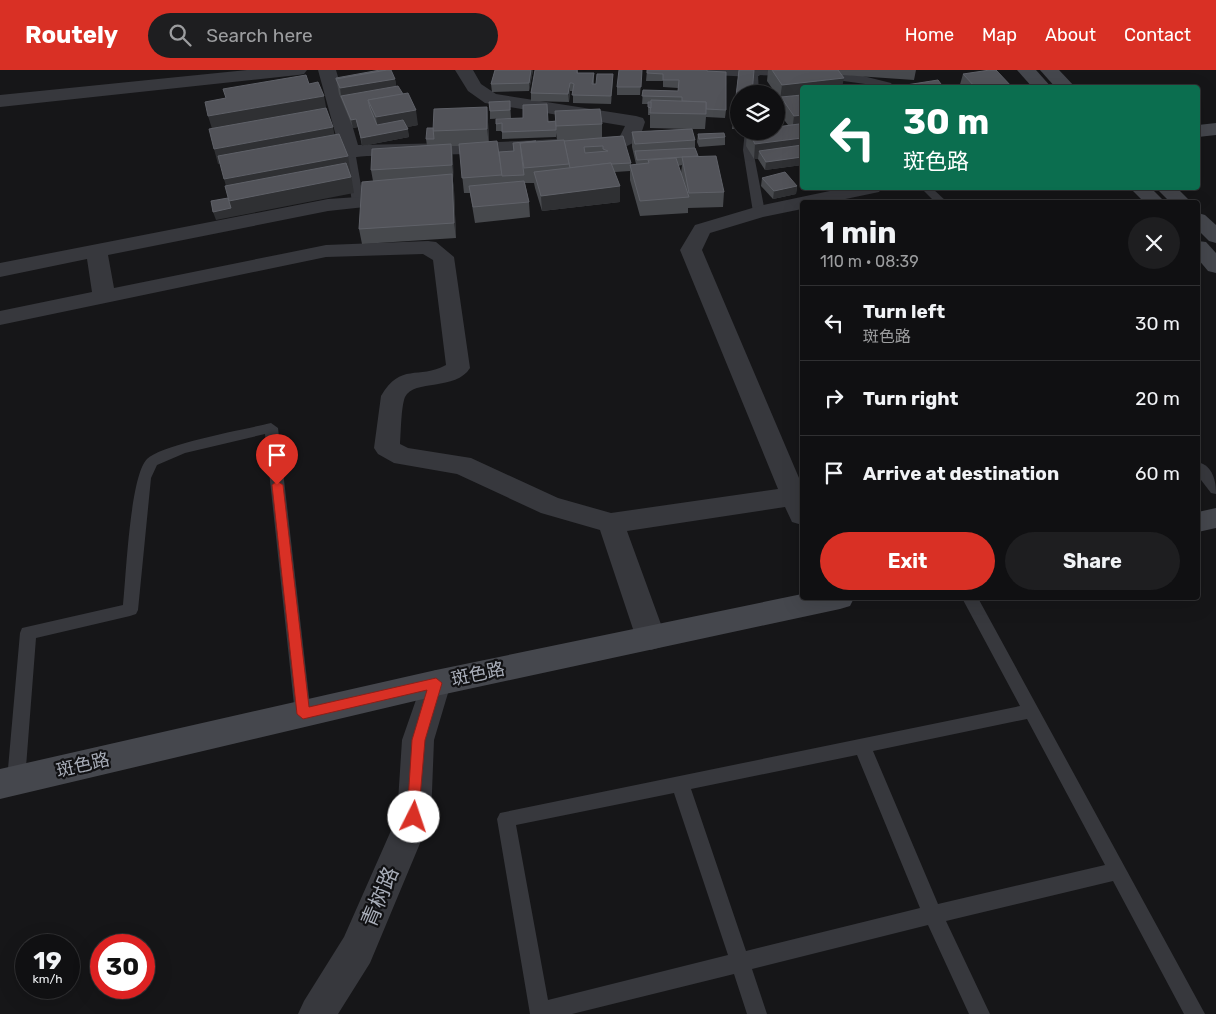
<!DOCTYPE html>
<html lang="en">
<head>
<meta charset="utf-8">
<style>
	:root { --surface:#101012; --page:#1e1e20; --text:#f1f3f6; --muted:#9c9d9f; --line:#303032; --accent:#d93025 }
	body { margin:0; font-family:Rubik,"Noto Sans SC",sans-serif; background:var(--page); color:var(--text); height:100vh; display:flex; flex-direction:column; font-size:19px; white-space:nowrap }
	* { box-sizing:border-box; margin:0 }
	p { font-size:16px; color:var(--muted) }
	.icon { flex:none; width:28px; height:28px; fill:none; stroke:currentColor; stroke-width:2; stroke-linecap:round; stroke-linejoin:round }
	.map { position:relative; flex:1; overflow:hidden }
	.panel { position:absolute; left:800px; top:130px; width:400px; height:400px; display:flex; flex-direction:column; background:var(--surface); border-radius:5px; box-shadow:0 5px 20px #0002,0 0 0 1px var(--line) }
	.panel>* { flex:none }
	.hud { position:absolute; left:800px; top:15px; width:400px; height:105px; border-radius:5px; box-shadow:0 5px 20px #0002,0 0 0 1px var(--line); background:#0b6e4f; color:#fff; overflow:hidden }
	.buttons { position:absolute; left:730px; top:15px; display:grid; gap:10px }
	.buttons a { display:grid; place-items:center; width:55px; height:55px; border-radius:50%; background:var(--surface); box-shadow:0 5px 20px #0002,0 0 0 1px var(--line); font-size:25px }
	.speed { position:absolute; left:15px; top:864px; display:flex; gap:10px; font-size:25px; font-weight:700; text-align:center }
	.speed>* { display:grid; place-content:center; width:65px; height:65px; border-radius:50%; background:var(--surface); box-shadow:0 5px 20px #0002,0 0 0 1px var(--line); line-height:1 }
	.speed small { font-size:12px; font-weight:400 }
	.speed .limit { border:8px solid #d22; background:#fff; color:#111 }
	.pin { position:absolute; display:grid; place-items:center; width:42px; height:42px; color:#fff; margin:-51px -21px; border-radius:50% 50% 50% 0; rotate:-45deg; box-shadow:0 0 5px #0007 }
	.pin .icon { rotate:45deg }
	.me { position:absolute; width:55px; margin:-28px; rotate:4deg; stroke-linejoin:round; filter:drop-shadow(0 0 4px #0008) }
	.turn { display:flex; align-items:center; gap:18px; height:105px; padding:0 20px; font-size:22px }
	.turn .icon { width:65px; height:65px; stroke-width:2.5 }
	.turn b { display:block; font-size:35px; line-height:42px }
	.round { display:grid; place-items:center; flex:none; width:52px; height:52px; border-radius:26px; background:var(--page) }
	.overview { display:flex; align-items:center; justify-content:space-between; height:85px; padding:0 20px }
	h1 { font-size:30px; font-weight:700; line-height:38px }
	.cta { display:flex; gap:10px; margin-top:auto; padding:10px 20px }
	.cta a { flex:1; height:58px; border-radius:30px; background:var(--accent); color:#fff; font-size:20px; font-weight:700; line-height:58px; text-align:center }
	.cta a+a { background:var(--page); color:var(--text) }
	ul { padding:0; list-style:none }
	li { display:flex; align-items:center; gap:15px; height:75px; padding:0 20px; border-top:1px solid var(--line) }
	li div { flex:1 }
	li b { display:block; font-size:19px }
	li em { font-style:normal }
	header { display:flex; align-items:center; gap:30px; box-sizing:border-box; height:70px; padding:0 25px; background:var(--accent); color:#fff }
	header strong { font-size:24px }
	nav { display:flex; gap:28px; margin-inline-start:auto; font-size:18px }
	.search { width:350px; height:45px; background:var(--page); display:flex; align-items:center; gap:12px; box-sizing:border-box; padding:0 18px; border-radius:28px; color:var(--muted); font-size:19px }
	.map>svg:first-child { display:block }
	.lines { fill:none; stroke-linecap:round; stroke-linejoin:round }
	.lane { fill:#37383d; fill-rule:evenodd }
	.street { fill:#37383d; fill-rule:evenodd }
	.secondary { fill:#45474d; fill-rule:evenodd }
	.wall { fill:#47494d; fill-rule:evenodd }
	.shaded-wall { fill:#2f3033 }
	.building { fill:#525359; stroke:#5f6168; fill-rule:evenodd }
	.route { fill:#d93025; stroke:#8d1f18 }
	.labels { text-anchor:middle; stroke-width:4.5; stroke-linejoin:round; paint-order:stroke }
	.street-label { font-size:18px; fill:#a8adb8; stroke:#111113 }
	.near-street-label { font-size:21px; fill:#a8adb8; stroke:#111113 }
</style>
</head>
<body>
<header>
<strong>Routely</strong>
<div class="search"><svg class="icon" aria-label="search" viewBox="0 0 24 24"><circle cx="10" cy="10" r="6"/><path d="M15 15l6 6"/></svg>Search here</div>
<nav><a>Home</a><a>Map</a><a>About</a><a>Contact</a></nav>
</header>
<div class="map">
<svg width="1216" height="944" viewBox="0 0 1216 944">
	<rect width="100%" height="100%" fill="#161618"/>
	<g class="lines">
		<g class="lane">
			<path d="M750 0H787L792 3 787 6 758 5 759 24H749Z"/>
			<path d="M825 3 863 6 891 13 894 18 822 8 820 6Z"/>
			<path d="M802 31V37L776 40V34Z"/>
			<path d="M745 61H755L753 80 765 142 759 145 753 142 743 80Z"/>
			<path d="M350 78 355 81 364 133 358 136 352 133 345 81Z"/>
			<path d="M921 118H932L947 132H935Z"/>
			<path d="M271 353 278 358 311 644 309 649 303 651 297 649 295 644 265 364 185 383 157 395 151 408 138 540 136 544 130 546 36 568 25 710 22 716 16 718 10 716 7 710 20 563 22 558 123 535C126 507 130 406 147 389 161 374 247 359 271 353Z"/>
			<path d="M1198 392C1213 396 1216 411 1216 424L1211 423 1198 406Z"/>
			<path d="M962 528H978L1205 944H1184L1113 811 946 851 990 944H969L928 855 752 899 767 944H747L734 904 572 944H530L497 749 500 743 1020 636ZM1027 649 1105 795 938 834 873 681ZM857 685 920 838 746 881 691 719ZM674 723 728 885 548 930 516 755Z"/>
		</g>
		<g class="street">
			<path d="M247 0H307L304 4 298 5 0 37V25Z"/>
			<path d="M318 0H336L358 75 498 72 620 66 625 56 485 33 468 21 455 0H473L481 14 496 24 636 46 643 48 645 52 639 70 625 77C539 82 453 85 367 86 347 87 322 96 303 91L300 87 303 83 339 77Z"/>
			<path d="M704 0H760L762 2 759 6 753 7 713 5 707 4Z"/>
			<path d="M844 118H882L879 122 831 132H802V139L763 147 710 163 702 180 802 415V455L792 452 785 437 627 461 666 568 661 577 651 580 641 577 636 568 600 460 541 443 457 404 394 393 378 384 374 378 381 326C401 292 418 310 446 295L433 190 423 184 326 187 0 255V241L92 222 87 189 0 207V193L328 129 358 127 365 129 368 133 365 137 328 141 108 185 114 218 326 175 428 171 436 172 454 187 470 298C456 321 414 309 405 327 401 337 401 362 400 374L408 378 471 388 558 428 611 443 778 419 680 180 695 155 759 136Z"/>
			<path d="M436 600 447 604 451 613 434 670 431 747 370 893 338 944H298L304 931 344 867 397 747 402 670 425 604Z"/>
		</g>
		<g class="secondary">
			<path d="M1017 0H1036L1052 18H1033Z"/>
			<path d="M1040 0H1059L1076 18H1056Z"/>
			<path d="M1216 53V65L1198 67V55Z"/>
			<path d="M1130 118H1151L1165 132H1144Z"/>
			<path d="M1156 118H1177L1191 132H1170Z"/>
			<path d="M1198 143 1205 145 1216 155V173L1209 171 1198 160Z"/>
			<path d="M1198 171 1206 172 1216 183V203L1208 201 1198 189Z"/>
			<path d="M1216 438V458L1198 462V442Z"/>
			<path d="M802 524V528H854L850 536 840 539 436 626 0 729V699L436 600Z"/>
		</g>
	</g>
	<g class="wall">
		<path d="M495 0H533L529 21 492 22 491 14Z"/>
		<path d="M535 0H578V3H594V14H596L613 4 611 34 573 33V21H570L569 32 531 31V23Z"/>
		<path d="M642 0 640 25H617V17Z"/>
		<path d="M647 0 707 1 726 40 725 48 706 47 705 59H692L695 70V78L698 86 724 122 723 137 688 138V143L640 146 630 110V101L615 102 620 132 542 141 535 118 534 113H525L529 132 530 147 475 153 470 123H464L459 76H452L453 90V111L454 120 456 168 362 174 359 159 373 111 371 100 427 76 426 69 433 58 487 37 488 52 489 72 499 82 513 81V73L557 70 556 63V67L502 69V61H496V49L555 51V41L602 54V68L631 93V95L636 94 632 77V62L687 59 650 58V45H648V34H642L643 20 678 21V18L663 17V11H646ZM682 95 681 103 678 96Z"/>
		<path d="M739 0V59H732Z"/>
		<path d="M768 0H916L914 10 842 5 802 18V95L765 100 758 89H754L746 76 747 61H776L788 55 779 43 781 30H780L767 11Z"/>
		<path d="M963 4 1013 18H959Z"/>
		<path d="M336 8 395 9 396 16 418 55 407 57 409 67 362 76 358 57 353 58 339 24Z"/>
		<path d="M510 31 511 48 490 49V41Z"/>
		<path d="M698 64 725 67V75L699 77 697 72Z"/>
		<path d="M762 108 797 116 796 124 773 129 761 116Z"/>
	</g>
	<g class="shaded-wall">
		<path d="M531 0H533L529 21V13Z"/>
		<path d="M613 4V12L611 34V26Z"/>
		<path d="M844 8 842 18H802V27H781V30H780L782 15Z"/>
		<path d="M395 9 398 24 341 26 340 18Z"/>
		<path d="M570 13V21L569 32 568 24Z"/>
		<path d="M324 26 327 42 213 62 208 46Z"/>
		<path d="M487 37 488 52 489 75 487 59Z"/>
		<path d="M416 40 418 55 378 63 376 47Z"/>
		<path d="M802 45V60L792 62 794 46Z"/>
		<path d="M356 49 358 57 353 58 351 50Z"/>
		<path d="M333 57 336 72 218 94 214 79Z"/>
		<path d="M408 59 409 67 362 76 361 68Z"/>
		<path d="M802 68V83L759 81 758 89H754L755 74Z"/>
		<path d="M451 74 453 90 454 110 452 95Z"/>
		<path d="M348 86 354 123 216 150 213 142 230 130 224 109Z"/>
		<path d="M802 87V95L765 100 766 92Z"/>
		<path d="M452 104 454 120 456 168 454 153Z"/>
		<path d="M620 116V132L542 141 541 126Z"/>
		<path d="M797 116 796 124 773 129 774 121Z"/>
	</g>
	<g class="building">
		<path d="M380 0H387L336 9V8Z"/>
		<path d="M387 0H391L395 9 340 18 336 9Z"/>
		<path d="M495 0H531L529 13 491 14Z"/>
		<path d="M535 0H577V3H594L592 14H596L597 4H613L611 26 572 25 574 14 572 13H570L568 24 531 23Z"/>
		<path d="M619 0H642L641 17H617Z"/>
		<path d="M647 0H707V1L726 2V40L706 39V32L682 31V27L642 26 643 20 678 21 679 10H663V4L647 3Z"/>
		<path d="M739 0H754L752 24H739V44H734Z"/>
		<path d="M772 0H838L844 8 782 15Z"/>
		<path d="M990 0H996L1013 18H976L963 4Z"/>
		<path d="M306 5 309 14 318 12 324 26 208 46 205 32 226 28 223 19Z"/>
		<path d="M938 10 944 18H887Z"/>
		<path d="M398 16 403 24 368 30 370 38 377 55 403 50 408 59 361 68 356 49 351 50 341 26Z"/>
		<path d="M408 23 416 40 376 47 368 30Z"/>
		<path d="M802 25V45L794 46 781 27Z"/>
		<path d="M651 30 706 32V44L650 43Z"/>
		<path d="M510 31V40L490 41 489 32Z"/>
		<path d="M648 32H651V38L648 37Z"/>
		<path d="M547 34 548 52 556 51V60L502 62V53L496 54V49L523 48V35Z"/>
		<path d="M487 37V59L433 61 434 39Z"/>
		<path d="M326 38 333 57 214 79 209 59Z"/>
		<path d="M600 39 602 54 556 56 555 41Z"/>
		<path d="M799 54 802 59V68L755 74 748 61H776V57Z"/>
		<path d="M427 58H433L434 69H426Z"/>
		<path d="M692 59 695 70 635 74 632 62Z"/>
		<path d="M724 63 725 67 699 69 698 64Z"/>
		<path d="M339 64 348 86 224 109 218 86Z"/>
		<path d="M623 66 631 93 612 94 611 93 570 98 564 71ZM603 76V79L608 81 585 83 584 77Z"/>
		<path d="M564 70 569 94 524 98 520 73Z"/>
		<path d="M497 71 502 105 462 108 459 74Z"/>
		<path d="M536 71 520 73 524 105 502 106 499 82 514 81 513 73Z"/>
		<path d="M451 74 452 95 371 100 372 79Z"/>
		<path d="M802 75V87L766 92 759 81Z"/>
		<path d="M695 78 698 86 637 90 635 81Z"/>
		<path d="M716 86 724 122 689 123 682 87Z"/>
		<path d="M676 88 689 127 640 131 630 95 649 93 648 90Z"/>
		<path d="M346 93 351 107 229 131 225 116Z"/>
		<path d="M611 93 620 116 541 126 534 102Z"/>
		<path d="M785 102 797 116 774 121 762 108Z"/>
		<path d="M452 104 454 153 359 159 362 112Z"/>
		<path d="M524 111 529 132 473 137 469 116Z"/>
		<path d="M228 128 231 138 213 142 211 131Z"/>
	</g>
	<path class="route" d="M277 411 283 415 309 637 436 608 442 613 425 670 418 751 414 753 409 751 407 747 412 670 427 620 303 649 297 644 272 415Z"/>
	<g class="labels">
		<g class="street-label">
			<text transform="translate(478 604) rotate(-12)" y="6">斑色路</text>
			<text transform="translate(83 695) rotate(-13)" y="6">斑色路</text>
		</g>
		<g class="near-street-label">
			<text transform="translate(380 827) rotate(-67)" y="7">青树路</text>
		</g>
	</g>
</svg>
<div class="buttons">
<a><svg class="icon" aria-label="layers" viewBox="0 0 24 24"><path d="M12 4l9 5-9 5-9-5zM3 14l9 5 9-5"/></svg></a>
</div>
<div class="speed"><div>19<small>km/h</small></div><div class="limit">30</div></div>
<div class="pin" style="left:277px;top:415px;background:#d93025"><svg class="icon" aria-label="arrive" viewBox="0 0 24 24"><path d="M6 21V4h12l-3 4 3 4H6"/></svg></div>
<svg class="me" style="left:414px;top:747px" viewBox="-20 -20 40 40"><circle r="19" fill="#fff"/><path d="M0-13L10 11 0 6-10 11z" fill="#d93025"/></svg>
<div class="hud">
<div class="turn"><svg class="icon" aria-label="left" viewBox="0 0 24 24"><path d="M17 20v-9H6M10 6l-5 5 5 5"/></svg><div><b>30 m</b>斑色路</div></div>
</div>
<section class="panel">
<div class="overview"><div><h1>1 min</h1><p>110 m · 08:39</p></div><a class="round"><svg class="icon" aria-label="close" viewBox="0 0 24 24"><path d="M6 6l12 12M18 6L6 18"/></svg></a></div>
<ul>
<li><svg class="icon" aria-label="left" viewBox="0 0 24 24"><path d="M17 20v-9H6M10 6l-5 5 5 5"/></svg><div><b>Turn left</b><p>斑色路</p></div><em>30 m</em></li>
<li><svg class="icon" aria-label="right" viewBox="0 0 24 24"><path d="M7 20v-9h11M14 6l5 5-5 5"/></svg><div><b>Turn right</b></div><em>20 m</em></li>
<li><svg class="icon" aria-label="arrive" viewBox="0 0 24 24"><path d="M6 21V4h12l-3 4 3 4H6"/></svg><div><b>Arrive at destination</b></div><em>60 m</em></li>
</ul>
<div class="cta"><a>Exit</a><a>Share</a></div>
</section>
</div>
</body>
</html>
